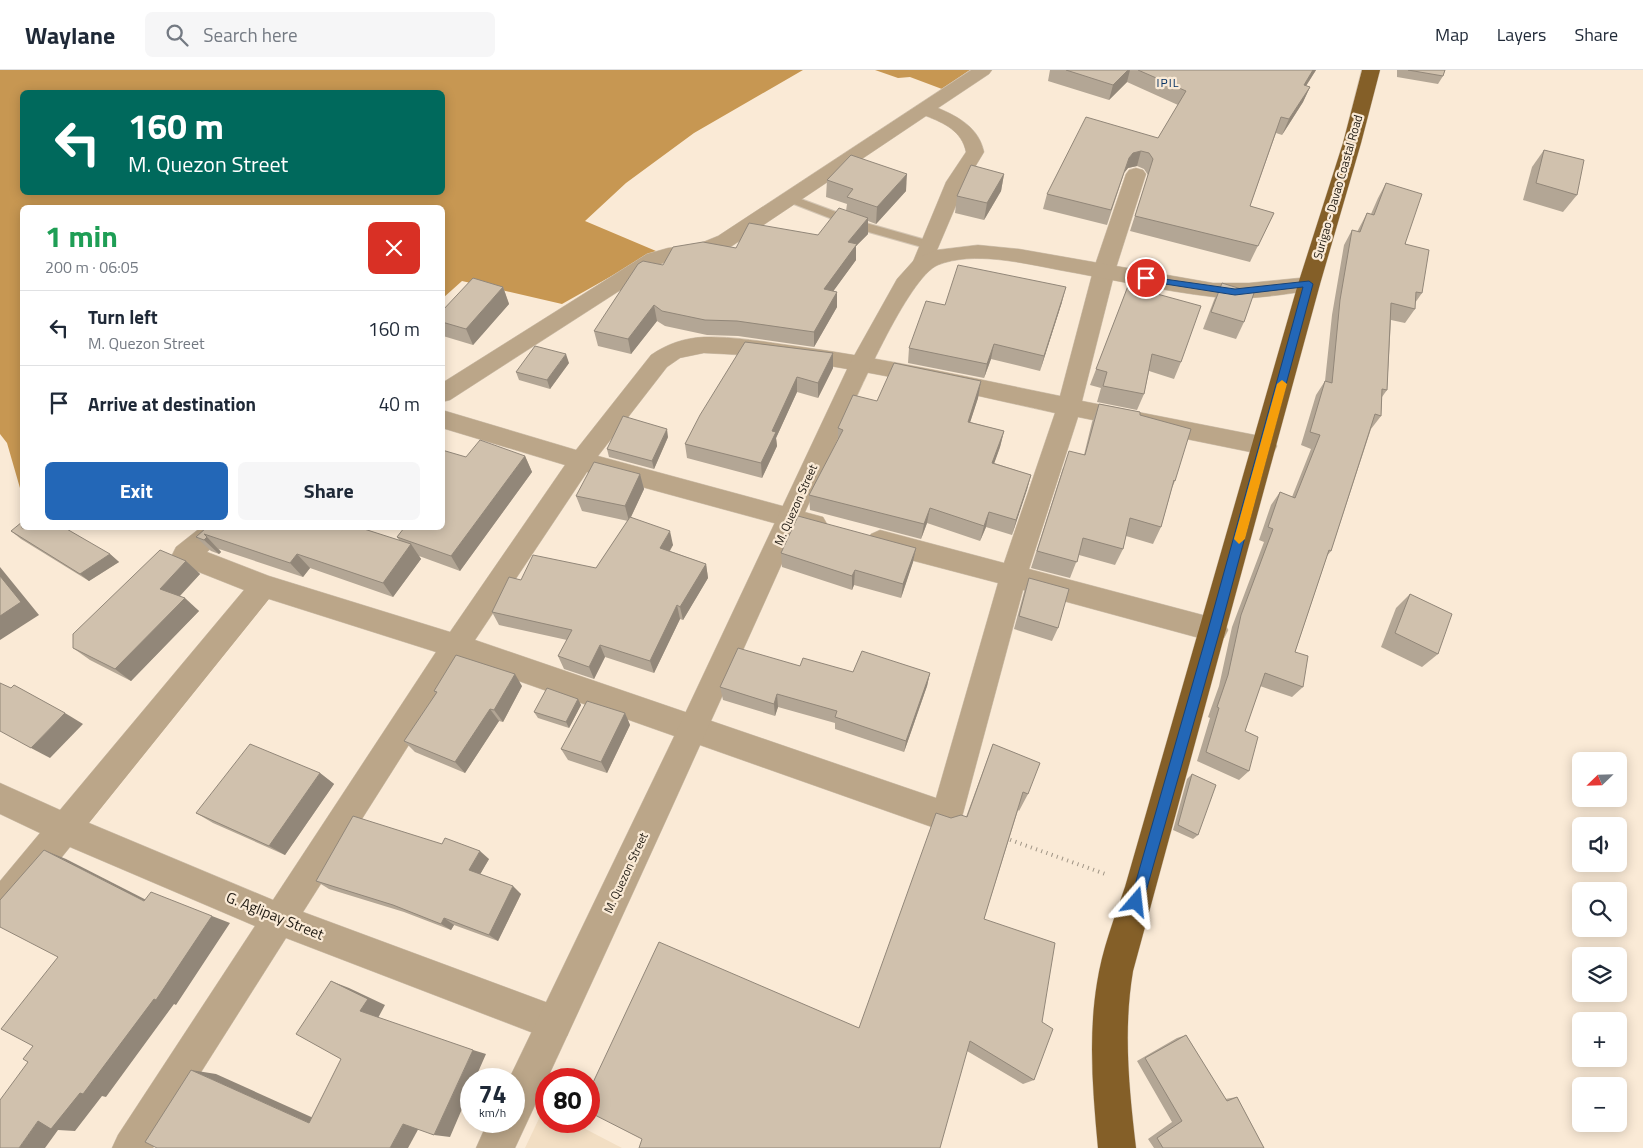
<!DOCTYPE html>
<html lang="en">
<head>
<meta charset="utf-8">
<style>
	:root { --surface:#fff; --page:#f6f6f7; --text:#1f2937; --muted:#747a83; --line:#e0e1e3; --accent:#2367b7 }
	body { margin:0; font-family:"Titillium Web",sans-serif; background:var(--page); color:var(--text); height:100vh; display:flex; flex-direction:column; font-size:19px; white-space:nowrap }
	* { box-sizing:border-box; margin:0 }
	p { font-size:16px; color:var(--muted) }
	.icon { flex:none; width:28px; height:28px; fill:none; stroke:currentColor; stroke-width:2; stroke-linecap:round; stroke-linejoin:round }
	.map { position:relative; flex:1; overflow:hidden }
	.side { position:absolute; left:20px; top:135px; width:425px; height:325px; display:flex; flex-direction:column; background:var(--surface); border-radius:8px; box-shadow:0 2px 12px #0003 }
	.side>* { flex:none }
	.hud { position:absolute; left:20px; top:20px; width:425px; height:105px; border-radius:8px; box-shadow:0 2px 12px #0003; background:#00695c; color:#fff; overflow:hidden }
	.needle { width:32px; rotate:247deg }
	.tools { position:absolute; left:1572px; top:682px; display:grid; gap:10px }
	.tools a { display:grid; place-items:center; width:55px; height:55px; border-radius:8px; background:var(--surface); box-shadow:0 2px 12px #0003; font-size:25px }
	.speed { position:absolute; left:460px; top:998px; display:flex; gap:10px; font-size:25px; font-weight:700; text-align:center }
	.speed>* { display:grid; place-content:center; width:65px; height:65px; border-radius:50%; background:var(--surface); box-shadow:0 2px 12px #0003; line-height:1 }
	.speed small { font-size:12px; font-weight:400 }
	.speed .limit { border:8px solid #d22; background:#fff; color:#111 }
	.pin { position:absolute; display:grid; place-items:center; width:42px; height:42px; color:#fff; margin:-21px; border:2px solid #fff; border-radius:50%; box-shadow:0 1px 5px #0007 }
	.me { position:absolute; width:55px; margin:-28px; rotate:17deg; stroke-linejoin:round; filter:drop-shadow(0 0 4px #0008) }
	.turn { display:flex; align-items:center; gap:18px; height:105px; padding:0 25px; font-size:22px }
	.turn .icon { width:65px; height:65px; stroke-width:2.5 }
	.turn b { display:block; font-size:35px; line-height:42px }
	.round { display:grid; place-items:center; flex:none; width:52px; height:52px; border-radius:8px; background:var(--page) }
	.summary { display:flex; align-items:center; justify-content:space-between; height:85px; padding:0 25px }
	h1 { font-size:30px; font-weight:700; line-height:38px; color:#1e9e55 }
	.primary-button { display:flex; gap:10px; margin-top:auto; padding:10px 25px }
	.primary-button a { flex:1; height:58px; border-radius:8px; background:var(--accent); color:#fff; font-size:20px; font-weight:700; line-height:58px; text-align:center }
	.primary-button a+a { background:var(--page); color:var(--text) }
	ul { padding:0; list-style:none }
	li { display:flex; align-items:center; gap:15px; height:75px; padding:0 25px; border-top:1px solid var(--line) }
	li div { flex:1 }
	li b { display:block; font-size:19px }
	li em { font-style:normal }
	header { display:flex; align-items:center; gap:30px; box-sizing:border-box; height:70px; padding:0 25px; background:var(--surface); border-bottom:1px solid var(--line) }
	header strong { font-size:24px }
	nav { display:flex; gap:28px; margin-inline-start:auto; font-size:18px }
	.search { width:350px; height:45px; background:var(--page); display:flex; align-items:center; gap:12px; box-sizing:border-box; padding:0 18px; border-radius:8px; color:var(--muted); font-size:19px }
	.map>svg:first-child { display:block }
	.built { fill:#f2dec3 }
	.water { fill:#c79752; fill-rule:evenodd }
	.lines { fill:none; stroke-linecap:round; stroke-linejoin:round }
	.service-casing { stroke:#d3c5b3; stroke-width:2 }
	.minor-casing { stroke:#d3c5b3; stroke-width:1 }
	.tertiary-casing { stroke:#d3c5b3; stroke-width:1 }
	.trunk-casing { stroke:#d3c5b3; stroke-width:1 }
	.path { stroke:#9f9485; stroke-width:4; stroke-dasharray:1 4.5; stroke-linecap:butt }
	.service { fill:#bba689; fill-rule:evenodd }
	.minor { fill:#bba689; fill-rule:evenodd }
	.tertiary { fill:#bba689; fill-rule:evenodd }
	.trunk { fill:#845f28; fill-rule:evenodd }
	.wall { fill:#b3a695 }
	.shaded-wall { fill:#928779 }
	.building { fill:#d0c1ad; stroke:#928779 }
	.route { fill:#2367b7; stroke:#174377 }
	.slow { fill:#f59e0b }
	.labels { text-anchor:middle; stroke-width:4.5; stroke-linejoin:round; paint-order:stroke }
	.far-quarter-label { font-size:12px; letter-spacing:1px; fill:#053264; stroke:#faead6 }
	.street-label { font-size:12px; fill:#201b13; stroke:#faead6 }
	.near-street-label { font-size:15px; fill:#201b13; stroke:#faead6 }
</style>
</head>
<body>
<header>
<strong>Waylane</strong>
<div class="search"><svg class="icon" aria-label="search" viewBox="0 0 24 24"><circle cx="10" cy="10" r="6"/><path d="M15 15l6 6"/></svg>Search here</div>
<nav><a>Map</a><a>Layers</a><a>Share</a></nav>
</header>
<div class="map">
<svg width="1643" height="1078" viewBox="0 0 1643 1078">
	<rect width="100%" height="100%" fill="#faead6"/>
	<path class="built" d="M544 1038 546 1039V1051H570L622 1078H525Z"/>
	<g class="water">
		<path d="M0 0H803L694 63 626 113 585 151 656 181 562 234 462 211 443 228 442 138H22V425L7 373 0 364ZM22 22H442V122H22Z"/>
		<path d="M875 0H970L942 19 910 7 898 8Z"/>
	</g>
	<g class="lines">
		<defs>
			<path id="service" d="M790 125 866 153 933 172 935 175 929 179 858 159 786 131 784 129Z"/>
			<g id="minor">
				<path d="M971 0H992L989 4 938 38C959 47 979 58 984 82L966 112 929 199 922 201 915 199 912 194 946 112 966 82C962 61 944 53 926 46L732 176 699 188 668 191 661 194 450 330 442 332V313L647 184 668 178 696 175 718 166Z"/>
				<path d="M1136 98 1143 100 1146 104 1115 201 1082 331 1265 367 1274 370 1277 376 1274 382 1265 385 1078 347 1029 499 1214 548 1224 552 1228 560 1224 568 1214 572 1023 520 962 747 957 758 946 762 462 591 303 842 567 940 572 953 567 966 554 971 286 868 153 1078H112L118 1065 255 856 70 777 12 849 0 854V811L40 763 0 744V713L60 740 244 520 176 493 172 485 176 477 200 458H230L226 465 207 482 269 506 450 562 565 395 442 358V340L576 380 651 285C667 274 684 268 704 267 734 266 765 272 795 276 884 288 972 308 1060 326L1093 201 1126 104 1129 100ZM704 283C823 287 940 318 1055 343L1004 493 880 460 871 464 867 471 871 478 880 482 998 513 936 728 475 570 587 402 814 464 823 461 827 454 823 447 598 386 667 297 680 288ZM269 529 436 582 273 830 89 753Z"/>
			</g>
			<path id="tertiary" d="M978 175 1019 179 1213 213H1249L1309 207 1317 209 1320 214 1317 219 1309 221C1278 225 1245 231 1214 227 1162 221 1110 209 1059 200 1023 193 973 181 938 195 908 207 855 331 840 364 733 603 625 843 515 1078H476L488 1051H514V1009H509L682 650 850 293 897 209 915 189 937 180Z"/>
			<path id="trunk" d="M1362 0H1380L1361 73 1320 214 1133 901C1123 960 1129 1019 1136 1078H1098C1093 1023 1088 968 1097 913 1102 880 1114 849 1125 817L1298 214 1343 73Z"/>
		</defs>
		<use href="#service" class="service-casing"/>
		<use href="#minor" class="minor-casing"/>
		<use href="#tertiary" class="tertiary-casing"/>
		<use href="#trunk" class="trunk-casing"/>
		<path class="path" d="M1005 768 1108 805"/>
		<use href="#service" class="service"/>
		<use href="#minor" class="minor"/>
		<use href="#tertiary" class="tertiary"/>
		<use href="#trunk" class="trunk"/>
	</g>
	<g class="wall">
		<path d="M1050 0H1316L1306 16 1310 17 1303 32 1282 65 1276 63 1250 136 1274 143 1250 192 1130 161 1148 105 1144 99 1137 96 1128 98 1124 103 1107 155 1043 139 1047 124 1158 68 1178 35 1127 12 1109 30 1048 11Z"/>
		<path d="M1397 0H1445L1443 6 1438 14 1397 7Z"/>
		<path d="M1544 80 1577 125 1563 142 1523 130 1532 97Z"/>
		<path d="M1004 104 1001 121 984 150 955 143 957 126Z"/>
		<path d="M827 110 906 121 876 154 868 151V164L856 176V190L833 221 837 237 814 277 738 266 707 265 665 256 657 251 631 284 598 276 594 261 663 195 736 178 818 165 846 141 847 134 826 127Z"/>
		<path d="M1386 113 1422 223 1415 233V239L1405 253 1391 250 1387 320 1382 327 1381 346 1371 359 1331 481 1327 486 1295 582 1303 617 1292 627 1260 616 1245 661 1249 701 1239 710 1197 691 1210 648 1208 647 1219 616 1232 557 1264 472 1259 470 1271 435 1280 422 1292 427 1311 379 1301 375 1316 325 1325 311 1332 245 1344 175 1352 160 1357 162 1367 143 1371 144 1378 128Z"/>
		<path d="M1222 213 1244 252 1236 269 1203 259 1214 230Z"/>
		<path d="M1128 216 1181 292 1174 309 1149 301 1144 324 1137 340 1097 332 1101 318 1090 315Z"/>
		<path d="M503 217 509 234 473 275 443 266 442 241Z"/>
		<path d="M1062 232 1040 301 991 289 984 308 908 293 909 278 945 235Z"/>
		<path d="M745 272 833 298 818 328 797 322 776 368 777 376 762 408 687 388 685 374Z"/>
		<path d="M569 293 550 319 519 310 516 302Z"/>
		<path d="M981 311 978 328 970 352 1004 361 1000 377 994 393 1031 405 1012 465 986 457 980 471 927 453 921 469 810 440 809 425 838 370V358L877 331Z"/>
		<path d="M1099 334 1140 345 1175 411 1172 418 1161 457 1153 474 1126 466 1123 479 1115 495 1079 485 1070 508 1031 498 1063 398 1084 385 1092 352Z"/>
		<path d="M668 367 654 399 609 387 607 379Z"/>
		<path d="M525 386 532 402 460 501 419 486 421 489 393 527 310 498 303 507 219 479 221 482 219 484 211 481 196 467 206 458 399 470 397 467 466 387Z"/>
		<path d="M640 404 644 419 631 447 673 475 670 481 706 494 708 508 683 550 680 549 654 603 605 587 594 609 564 599 558 586 567 570 499 555 492 542 596 498 628 451 582 441 576 426Z"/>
		<path d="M11 461 110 484 119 492 89 511 21 469Z"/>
		<path d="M916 478 913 492 901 528 854 515 852 520 782 497 781 483Z"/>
		<path d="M186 491 200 504 180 526 199 541 131 611 90 590 73 578Z"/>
		<path d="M1029 508 1058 558 1052 571 1014 559 1024 522Z"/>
		<path d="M1410 524 1438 584 1422 597 1381 577 1396 538Z"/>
		<path d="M800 596 853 602 930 603 927 616 904 682 835 659V653L778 637 775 646 723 630 720 617Z"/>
		<path d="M522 616 503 652 499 651 465 703 415 682 404 671 436 624 434 621Z"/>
		<path d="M578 629 581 635 569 658 538 648 534 642Z"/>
		<path d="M625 643 630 655 607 703 568 690 561 679Z"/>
		<path d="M993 674 1028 724 1019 741 1018 740 984 849 1042 952 1034 1010 1023 1014 967 981 859 958 951 748 966 747Z"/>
		<path d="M320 703 334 714 285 785 213 753 196 743Z"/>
		<path d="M1192 704 1198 765 1193 769 1173 760 1187 709Z"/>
		<path d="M489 789 480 804 521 824 498 871 454 855 451 860 404 842 329 819 316 811Z"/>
		<path d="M1186 965 1225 1029 1237 1027 1264 1078H1154L1148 1069 1172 1052 1137 991 1177 968Z"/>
	</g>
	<g class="shaded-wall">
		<path d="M1128 0H1130L1127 12 1109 30 1113 15Z"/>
		<path d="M1313 0H1316L1297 30 1304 15Z"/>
		<path d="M1310 17 1303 32 1282 65 1289 49Z"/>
		<path d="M1141 81 1137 96 1128 98 1124 103 1107 155 1129 88 1133 83Z"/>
		<path d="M907 104 906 121 876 154 877 137Z"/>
		<path d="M1004 104 1001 121 984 150 987 133Z"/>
		<path d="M868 148V164L856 176V190L824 234V219L848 172Z"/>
		<path d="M503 217 509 234 473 275 466 259Z"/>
		<path d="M1066 217 1062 232 1040 301 1044 286Z"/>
		<path d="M837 222V237L814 277V262Z"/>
		<path d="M654 235 657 251 631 284 628 269Z"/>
		<path d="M994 274 991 289 984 308 987 294Z"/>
		<path d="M833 283V298L818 328V313Z"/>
		<path d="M566 284 569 293 550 319 547 310Z"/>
		<path d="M797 307V322L776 368 777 376 762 408 761 393 772 361Z"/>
		<path d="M981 311 978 328 965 368 968 352Z"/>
		<path d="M667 359 668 367 654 399 652 391Z"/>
		<path d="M1004 361 1000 377 989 408 992 393Z"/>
		<path d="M525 386 532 402 460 501 451 486Z"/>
		<path d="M640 404 644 419 629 451 625 436Z"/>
		<path d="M1031 405 1027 420 1012 465 1016 450Z"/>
		<path d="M930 438 927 453 921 469 924 454Z"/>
		<path d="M989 442 986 457 980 471 984 456Z"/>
		<path d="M670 461 673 475 663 491 660 478Z"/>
		<path d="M207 467 221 482 219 484 204 470Z"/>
		<path d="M411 474 421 489 393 527 383 513Z"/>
		<path d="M916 478 913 492 901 528 903 514Z"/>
		<path d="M110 484 119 492 89 511 80 504Z"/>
		<path d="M297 484 310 498 303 507 290 493Z"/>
		<path d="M186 491 200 504 174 532 160 519Z"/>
		<path d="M706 494 708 508 683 550 680 537Z"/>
		<path d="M0 497 39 545 0 570Z"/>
		<path d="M855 500 854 515 852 520V506Z"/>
		<path d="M185 528 199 541 131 611 115 599Z"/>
		<path d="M677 535 680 549 654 603 650 591Z"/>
		<path d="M600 575 605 587 594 609 589 597Z"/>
		<path d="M930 603 927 616 904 682 906 671Z"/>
		<path d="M515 604 522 616 503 652 494 640Z"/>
		<path d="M777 624 778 637 775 646 774 634Z"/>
		<path d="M578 629 581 635 569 658 566 652Z"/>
		<path d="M490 639 499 651 465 703 455 692Z"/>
		<path d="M65 643 83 654 50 688 31 678Z"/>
		<path d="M625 643 630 655 607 703 601 692Z"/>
		<path d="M320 703 334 714 285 785 269 776Z"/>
		<path d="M44 780 66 789 164 839 144 831Z"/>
		<path d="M480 781 489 789 478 808 469 800Z"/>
		<path d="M513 816 521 824 498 871 489 865Z"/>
		<path d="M212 846 230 853 176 935 174 934 106 1027 102 1026 75 1061 58 1060 45 1078H19L38 1051Z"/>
		<path d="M444 848 454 855 451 860 441 854Z"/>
		<path d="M331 911 349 918 385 935 378 948 360 941Z"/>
		<path d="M473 980 486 984 475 1009H471V1018L450 1067 434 1065Z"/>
		<path d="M191 1000 216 1004 329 1055 309 1053Z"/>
		<path d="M403 1054 420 1056 408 1078H390Z"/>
	</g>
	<g class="building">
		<path d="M1066 0H1128L1113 15Z"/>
		<path d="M1138 0H1313L1304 15 1310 17 1289 49 1281 47 1250 136 1274 143 1258 176 1135 146 1153 89 1149 83 1141 81 1133 83 1129 88 1111 140 1047 124 1086 47 1158 68 1186 21Z"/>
		<path d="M1408 0H1445L1443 6Z"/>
		<path d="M1544 80 1584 90 1577 125 1536 113Z"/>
		<path d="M851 85 907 104 877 137 847 127 853 119 827 110Z"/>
		<path d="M971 95 1004 104 987 133 957 126Z"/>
		<path d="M1386 113 1422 124 1405 174 1429 180 1422 223 1416 222 1415 239 1391 233 1387 320 1382 319 1381 346 1375 344 1331 481 1329 480 1295 582 1308 586 1303 617 1265 603 1245 661 1258 667 1249 701 1206 682 1219 638 1217 637 1228 605 1241 545 1273 459 1268 457 1280 422 1295 428 1320 365 1310 362 1325 311 1332 313 1340 230 1352 160 1360 162 1367 143 1374 145Z"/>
		<path d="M839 138 868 148 848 172 857 174 824 219 837 222 814 262 737 251 705 250 662 241 654 235 628 269 594 261 638 194 643 191 663 195 673 177 703 172 736 178 749 153 818 165Z"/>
		<path d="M958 195 1066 217 1044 286 994 274 987 294 909 278 926 231 945 235Z"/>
		<path d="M473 208 503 217 466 259 442 252V241Z"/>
		<path d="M1222 213 1254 223 1244 252 1211 242Z"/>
		<path d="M1128 216 1201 236 1181 292 1152 284 1144 324 1103 316 1107 302 1096 299Z"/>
		<path d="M745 272 833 283 818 313 797 307 772 361 776 362 761 393 685 374 700 345Z"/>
		<path d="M535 276 566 284 547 310 516 302Z"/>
		<path d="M894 293 981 311 968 352 1004 361 992 393 1031 405 1016 450 989 442 984 456 930 438 924 454 809 425 843 360 838 358 853 325 877 331Z"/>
		<path d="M1099 334 1140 342V345L1191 359 1175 411 1174 410 1161 457 1130 448 1123 479 1083 468 1077 492 1037 481 1069 381 1085 385Z"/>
		<path d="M623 346 667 359 652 391 607 379Z"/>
		<path d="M480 370 525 386 451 486 397 467 404 458H442V380L466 387Z"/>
		<path d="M594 392 640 404 625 436 576 426Z"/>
		<path d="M798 446 916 478 903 514 855 500 852 506 781 483Z"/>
		<path d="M630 447 670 461 660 478 706 494 680 537 677 535 650 591 600 575 589 597 558 586 572 560 492 542 509 507 521 510 533 485 596 498Z"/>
		<path d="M22 452V458H65L110 484 80 504 11 461Z"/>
		<path d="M206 458H361L411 474 383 513 297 484 290 493 204 464 207 467 204 470 196 467Z"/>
		<path d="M160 480 186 491 160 519 185 528 115 599 73 578V564Z"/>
		<path d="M0 506 21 532 0 546Z"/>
		<path d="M1029 508 1069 519 1058 558 1019 546Z"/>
		<path d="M1410 524 1452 544 1438 584 1395 563Z"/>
		<path d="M738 578 800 596 803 588 853 602 862 581 930 603 906 671 835 647 837 641 777 624 774 634 720 617Z"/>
		<path d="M456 585 515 604 494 640 490 639 455 692 404 671 437 622 434 621Z"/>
		<path d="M0 613 11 618 14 615 65 643 31 678 0 661Z"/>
		<path d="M547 618 578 629 566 652 534 642Z"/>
		<path d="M587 631 625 643 601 692 561 679Z"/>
		<path d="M250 674 320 703 269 776 196 743Z"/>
		<path d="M993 674 1040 693 1028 724 1023 722 984 849 1055 873 1042 952 1053 959 1034 1010 970 971 940 1078H639L642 1069 589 1042V1021L659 872 859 958 936 743 951 748 961 745 967 747Z"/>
		<path d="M1192 704 1216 715 1198 765 1178 755Z"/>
		<path d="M353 746 442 774 445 768 480 781 469 800 513 816 489 865 444 848 441 854 393 835 316 811Z"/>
		<path d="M44 780 144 831 151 822 212 846 156 930 154 929 83 1024 80 1023 51 1059 38 1051 19 1078H0V1030L28 992 23 989 33 976 1 959 58 887 0 857V830Z"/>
		<path d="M331 911 368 929 360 941 473 980 434 1065 403 1054 390 1078H157L145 1072 191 1000 309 1053 341 989 296 964Z"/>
		<path d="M1186 965 1227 1031 1237 1027 1264 1078H1163L1157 1068 1182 1051 1145 988Z"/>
	</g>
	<path class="route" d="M1143 206 1235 219 1309 211 1313 214 1220 560 1143 832 1141 837 1136 839 1132 837 1130 832 1208 560 1303 217 1235 225 1146 211H1143Z"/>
	<path class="slow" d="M1282 310 1287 314 1245 469 1239 474 1234 469 1277 314Z"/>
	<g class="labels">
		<g class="far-quarter-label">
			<text x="1168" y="17">IPIL</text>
		</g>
		<g class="street-label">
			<text transform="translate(1338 117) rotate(-74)" y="4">Surigao - Davao Coastal Road</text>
			<text transform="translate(796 435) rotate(-66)" y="4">M. Quezon Street</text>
			<text transform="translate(626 803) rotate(-65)" y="4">M. Quezon Street</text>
		</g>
		<g class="near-street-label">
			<text transform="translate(275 846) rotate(22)" y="5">G. Aglipay Street</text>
		</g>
	</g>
</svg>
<div class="tools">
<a><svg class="needle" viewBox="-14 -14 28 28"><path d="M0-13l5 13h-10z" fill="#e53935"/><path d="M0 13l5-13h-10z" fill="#747a83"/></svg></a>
<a><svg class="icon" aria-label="sound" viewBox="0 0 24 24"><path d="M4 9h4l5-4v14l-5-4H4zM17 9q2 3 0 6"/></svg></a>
<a><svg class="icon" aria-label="search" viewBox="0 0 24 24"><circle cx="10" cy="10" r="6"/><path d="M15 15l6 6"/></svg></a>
<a><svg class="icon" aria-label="layers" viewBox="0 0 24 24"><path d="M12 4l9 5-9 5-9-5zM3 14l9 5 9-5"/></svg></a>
<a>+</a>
<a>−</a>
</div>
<div class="speed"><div>74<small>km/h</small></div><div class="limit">80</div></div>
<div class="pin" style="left:1146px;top:208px;background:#d93025"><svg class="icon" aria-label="arrive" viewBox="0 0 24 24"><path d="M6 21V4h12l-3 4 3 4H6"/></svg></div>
<svg class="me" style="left:1136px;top:832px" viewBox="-20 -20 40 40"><path d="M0-17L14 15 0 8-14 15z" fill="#2367b7" stroke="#fff" stroke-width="4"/></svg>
<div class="hud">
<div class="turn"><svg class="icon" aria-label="left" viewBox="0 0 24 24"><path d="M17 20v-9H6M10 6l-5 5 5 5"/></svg><div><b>160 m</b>M. Quezon Street</div></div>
</div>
<section class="side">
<div class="summary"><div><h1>1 min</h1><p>200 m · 06:05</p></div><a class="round" style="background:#d93025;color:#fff"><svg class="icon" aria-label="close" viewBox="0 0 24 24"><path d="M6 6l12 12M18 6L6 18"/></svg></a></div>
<ul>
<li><svg class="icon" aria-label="left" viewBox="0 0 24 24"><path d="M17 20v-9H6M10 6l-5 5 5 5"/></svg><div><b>Turn left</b><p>M. Quezon Street</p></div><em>160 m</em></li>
<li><svg class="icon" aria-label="arrive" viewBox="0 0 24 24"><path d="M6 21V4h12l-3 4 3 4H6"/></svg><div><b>Arrive at destination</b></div><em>40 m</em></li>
</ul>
<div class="primary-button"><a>Exit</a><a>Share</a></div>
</section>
</div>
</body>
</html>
